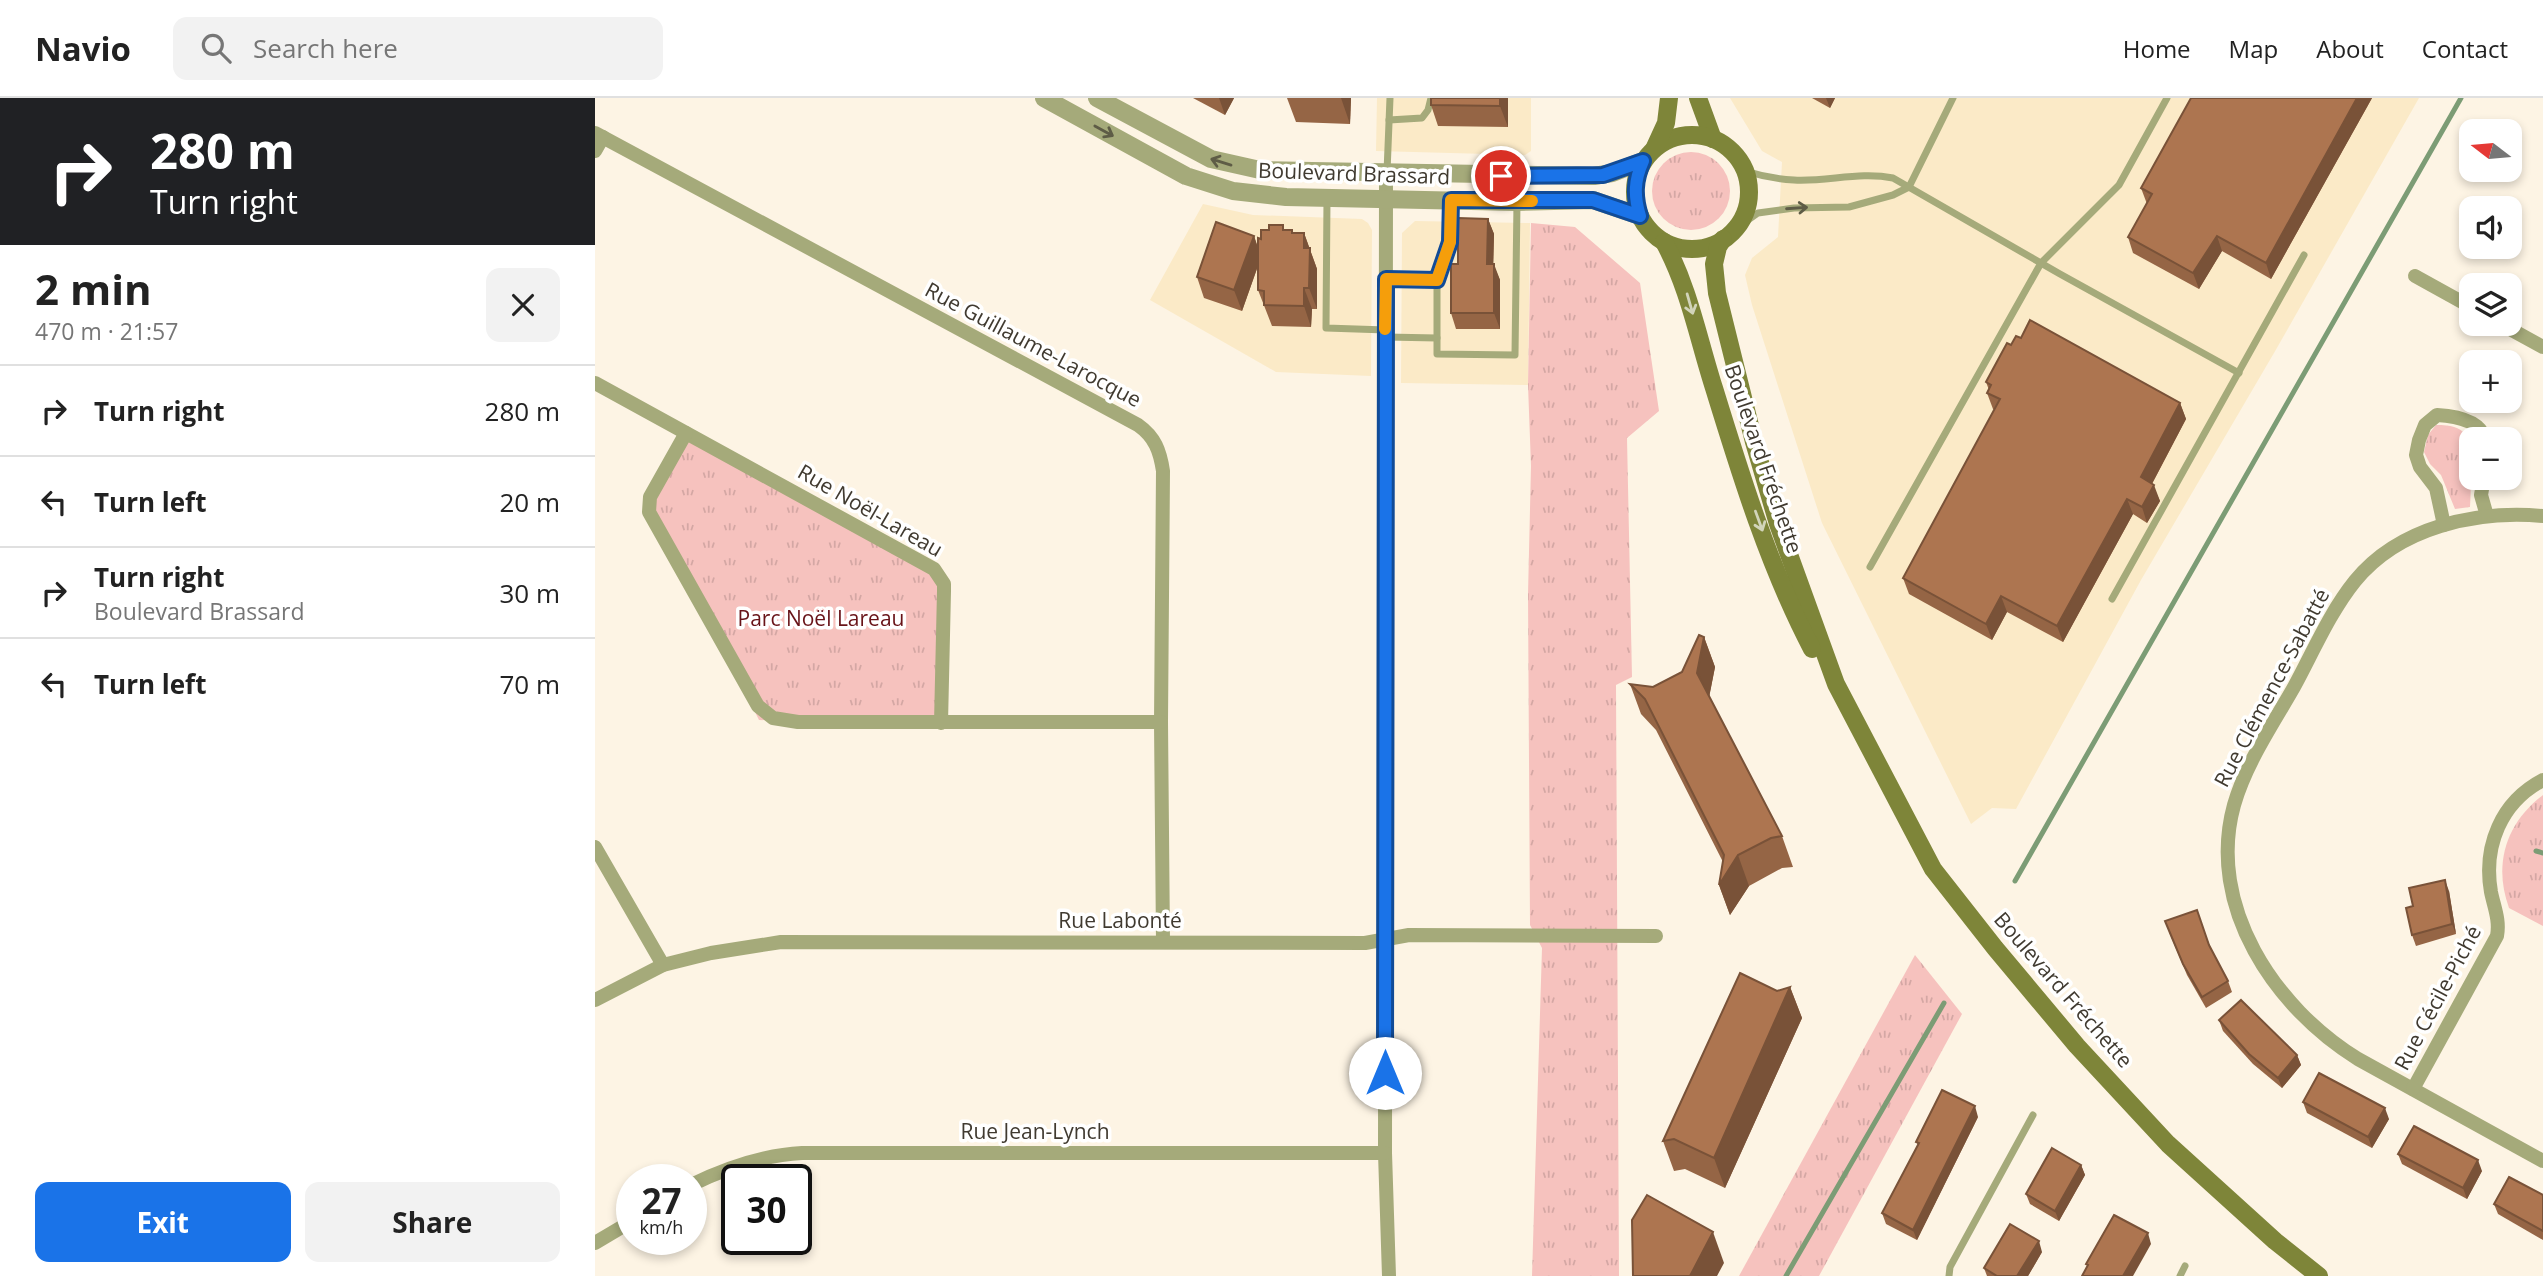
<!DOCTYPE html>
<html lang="en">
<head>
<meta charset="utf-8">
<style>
	:root { --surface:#fff; --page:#f2f2f2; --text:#222; --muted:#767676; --line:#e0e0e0; --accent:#1a73e8 }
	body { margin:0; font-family:"Open Sans",sans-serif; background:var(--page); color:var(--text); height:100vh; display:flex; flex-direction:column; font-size:26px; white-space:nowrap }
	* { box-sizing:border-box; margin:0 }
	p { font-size:23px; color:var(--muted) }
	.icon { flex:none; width:38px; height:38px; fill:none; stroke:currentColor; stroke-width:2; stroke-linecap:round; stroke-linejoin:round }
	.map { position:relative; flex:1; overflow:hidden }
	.sheet { display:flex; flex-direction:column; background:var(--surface); width:595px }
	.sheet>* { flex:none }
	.guide { background:#202124; color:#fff; overflow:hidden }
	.needle { width:46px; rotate:286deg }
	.tools { position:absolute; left:1864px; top:21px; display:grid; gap:14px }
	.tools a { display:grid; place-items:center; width:63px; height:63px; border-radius:14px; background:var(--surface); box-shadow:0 4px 10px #0003; font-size:35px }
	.speed { position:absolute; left:21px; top:1066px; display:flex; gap:14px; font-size:35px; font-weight:700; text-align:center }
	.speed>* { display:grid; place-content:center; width:91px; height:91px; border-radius:50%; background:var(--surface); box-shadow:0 4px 10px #0003; line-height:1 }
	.speed small { font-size:18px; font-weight:400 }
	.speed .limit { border:4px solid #111; border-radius:10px; background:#fff; color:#111 }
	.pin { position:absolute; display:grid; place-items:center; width:60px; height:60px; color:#fff; margin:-30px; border:4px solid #fff; border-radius:50%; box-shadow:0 2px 7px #0007 }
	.me { position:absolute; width:77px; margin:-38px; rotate:0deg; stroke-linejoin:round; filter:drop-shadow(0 0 5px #0008) }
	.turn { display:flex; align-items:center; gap:24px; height:147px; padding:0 35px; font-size:32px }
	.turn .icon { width:91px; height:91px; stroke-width:2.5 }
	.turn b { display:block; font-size:49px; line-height:60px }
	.round { display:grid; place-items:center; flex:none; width:74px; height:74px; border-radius:14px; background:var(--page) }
	.overview { display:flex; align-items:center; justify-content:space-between; height:119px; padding:0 35px }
	h1 { font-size:42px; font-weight:700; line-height:52px }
	.action { display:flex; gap:14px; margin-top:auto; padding:14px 35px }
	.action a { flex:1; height:80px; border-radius:14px; background:var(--accent); color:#fff; font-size:28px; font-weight:700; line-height:80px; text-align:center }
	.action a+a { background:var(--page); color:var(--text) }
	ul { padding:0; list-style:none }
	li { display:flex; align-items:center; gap:21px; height:91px; padding:0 35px; border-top:2px solid var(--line) }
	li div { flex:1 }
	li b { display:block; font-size:26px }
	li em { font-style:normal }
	header { display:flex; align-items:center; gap:42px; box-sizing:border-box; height:98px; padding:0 35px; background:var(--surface); border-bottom:2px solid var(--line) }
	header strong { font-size:33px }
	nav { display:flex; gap:38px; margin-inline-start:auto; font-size:24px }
	.search { width:490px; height:63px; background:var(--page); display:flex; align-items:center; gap:18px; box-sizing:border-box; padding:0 24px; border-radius:14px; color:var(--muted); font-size:26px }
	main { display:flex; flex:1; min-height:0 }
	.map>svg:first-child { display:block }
	.built { fill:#fbeac7 }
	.grass { fill:url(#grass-tufts) }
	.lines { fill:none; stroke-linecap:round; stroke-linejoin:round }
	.stream { stroke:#7c9c75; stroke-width:5 }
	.service { stroke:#a5aa7a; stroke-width:7 }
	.minor { stroke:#a5aa7a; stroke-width:14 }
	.tertiary { stroke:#a5aa7a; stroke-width:18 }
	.secondary { stroke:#7e8539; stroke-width:18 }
	.wall { fill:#956545 }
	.shaded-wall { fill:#795238 }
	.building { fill:#ad7550; stroke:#795238; stroke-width:2 }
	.oneway { stroke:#5e5c46 }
	.oneway2 { stroke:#d2d4ba }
	.route-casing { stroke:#114b97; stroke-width:18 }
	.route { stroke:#1a73e8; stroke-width:12 }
	.slow { stroke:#f59e0b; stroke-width:12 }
	.labels { text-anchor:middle; stroke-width:7; stroke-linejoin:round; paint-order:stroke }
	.street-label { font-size:21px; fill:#403a30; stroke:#fff }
	.park-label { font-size:21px; fill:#681318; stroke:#fff }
</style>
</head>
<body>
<header>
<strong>Navio</strong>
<div class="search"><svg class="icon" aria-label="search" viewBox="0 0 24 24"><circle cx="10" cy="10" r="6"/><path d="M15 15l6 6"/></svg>Search here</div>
<nav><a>Home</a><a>Map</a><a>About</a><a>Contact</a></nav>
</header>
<main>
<section class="sheet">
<div class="guide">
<div class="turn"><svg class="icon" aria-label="right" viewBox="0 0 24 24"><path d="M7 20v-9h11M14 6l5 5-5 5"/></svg><div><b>280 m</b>Turn right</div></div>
</div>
<div class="overview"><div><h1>2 min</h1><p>470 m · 21:57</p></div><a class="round"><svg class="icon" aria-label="close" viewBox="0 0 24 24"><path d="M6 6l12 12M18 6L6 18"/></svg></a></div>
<ul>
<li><svg class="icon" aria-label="right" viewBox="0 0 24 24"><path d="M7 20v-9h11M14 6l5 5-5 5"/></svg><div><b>Turn right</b></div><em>280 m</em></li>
<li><svg class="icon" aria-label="left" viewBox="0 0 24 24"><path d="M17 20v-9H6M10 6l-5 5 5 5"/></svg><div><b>Turn left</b></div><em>20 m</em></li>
<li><svg class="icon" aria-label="right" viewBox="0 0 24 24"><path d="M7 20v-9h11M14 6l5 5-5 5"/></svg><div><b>Turn right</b><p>Boulevard Brassard</p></div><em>30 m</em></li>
<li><svg class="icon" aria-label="left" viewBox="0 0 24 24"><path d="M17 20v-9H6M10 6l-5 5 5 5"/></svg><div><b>Turn left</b></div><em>70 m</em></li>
</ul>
<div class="action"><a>Exit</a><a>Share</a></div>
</section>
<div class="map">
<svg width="1948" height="1178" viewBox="0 0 1948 1178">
	<defs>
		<pattern id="grass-tufts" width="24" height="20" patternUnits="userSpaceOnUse" patternTransform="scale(1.75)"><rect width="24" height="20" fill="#f6c2be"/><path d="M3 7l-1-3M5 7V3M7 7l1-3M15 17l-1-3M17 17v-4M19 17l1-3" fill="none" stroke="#d4a7a4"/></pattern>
	</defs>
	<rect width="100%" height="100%" fill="#fdf4e4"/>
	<g class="built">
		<path d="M782 0H936V53L930 57 781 53Z"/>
		<path d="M1135 0H1824L1679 255 1546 482 1421 711 1397 710 1376 726 1227 425 1157 207 1150 177 1157 160 1183 139 1187 64 1167 53Z"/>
		<path d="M608 106 658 117 767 121 773 125 777 132 776 278 681 274 555 202Z"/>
		<path d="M820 123 935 125 933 287 806 285 807 135Z"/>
	</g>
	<g class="grass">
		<circle cx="1096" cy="93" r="39"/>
		<path d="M936 125 980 129 1045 185 1064 313 1032 340 1037 579 1021 587 1024 1178H937L947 850 935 827 933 497 936 368 933 287Z"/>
		<path d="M1841 327C1871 327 1876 337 1876 365 1876 380 1876 393 1875 409L1860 411 1846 377 1835 366 1829 354 1833 337Z"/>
		<path d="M86 336 316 452 348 488 342 627 164 622 57 409Z"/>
		<path d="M1948 697V828L1914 810C1898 766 1911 725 1948 697Z"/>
		<path d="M1320 857 1367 916 1224 1178H1144Z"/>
	</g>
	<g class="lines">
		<g class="stream">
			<path d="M1941 753 1948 755"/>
			<path d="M1420 783 1866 0"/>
			<path d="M1191 1178 1349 905"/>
		</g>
		<g class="service">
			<path d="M794 22 827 20 833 12 836 0"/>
			<path d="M1150 73C1166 78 1182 81 1199 82 1232 84 1265 73 1298 80L1465 176 1644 275"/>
			<path d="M792 74 795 0"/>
			<path d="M732 101 731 230 791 232"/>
			<path d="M856 102 855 144 842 182V256L920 257 922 104"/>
			<path d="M1139 132 1163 115 1199 110 1254 109 1298 97 1314 89 1358 0"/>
			<path d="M791 181 842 182"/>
			<path d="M791 239 842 240"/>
			<path d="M1275 469 1446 165 1524 87 1572 0"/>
			<path d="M1517 501 1709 157"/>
			<path d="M1354 1178 1355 1169 1438 1017"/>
			<path d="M1585 1178 1590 1168"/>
		</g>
		<g class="minor">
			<path d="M0 35 543 327C560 339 565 353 568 373L566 624 568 843"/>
			<path d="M0 53 8 39"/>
			<path d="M791 75 790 1055 794 1178"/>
			<path d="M1820 178 1876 209"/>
			<path d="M1906 226 1948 249"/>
			<path d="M0 285 339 471 349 486V493L346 625"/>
			<path d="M91 335 55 399 54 414 163 608 178 620 203 624H566"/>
			<path d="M1889 380 1886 397 1892 418"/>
			<path d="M1948 418C1881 412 1804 429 1760 483 1735 514 1718 554 1699 589 1678 626 1651 665 1639 707 1611 808 1680 910 1763 961L1948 1063"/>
			<path d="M1849 427 1841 390 1825 369 1821 357 1824 342 1830 327 1842 317C1859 318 1885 322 1890 341"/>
			<path d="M0 749 68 867"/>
			<path d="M0 902 68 867 116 855 186 844 770 845 814 837 1061 838"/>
			<path d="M1818 991 1902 838C1905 822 1899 809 1896 794 1888 748 1906 704 1948 682"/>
			<path d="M96 1087C131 1070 167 1057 207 1055H790"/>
			<path d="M0 1145 37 1123"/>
		</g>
		<g class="tertiary">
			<path d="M449 0 591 78 638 93 691 99 922 104 998 102 1045 118"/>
			<path d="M502 0 616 61 665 72 999 78 1017 75 1048 63"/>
		</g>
		<g class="secondary">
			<path d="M1103 0 1118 41"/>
			<circle cx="1097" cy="94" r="57"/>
			<path d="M1060 49 1071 25 1074 0"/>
			<path d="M1128 141 1123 149 1119 166 1122 195 1159 344 1183 426 1241 586 1338 771 1400 850 1482 948 1573 1046 1680 1143 1724 1178"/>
			<path d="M1069 144C1094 190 1103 240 1119 290 1146 378 1174 469 1217 551"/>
		</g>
	</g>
	<g class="wall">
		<path d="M598 0H639L630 17Z"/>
		<path d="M692 0H756L755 26 701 24Z"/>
		<path d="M836 0H913V29L843 28 836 7Z"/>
		<path d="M1217 0H1240L1235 10Z"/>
		<path d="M1596 0H1777L1676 181 1627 153 1604 191 1538 155 1533 139 1552 106 1546 90Z"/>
		<path d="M893 121 899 136 898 166 905 182V231H861L856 215 863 166Z"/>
		<path d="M688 127 689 132H697L698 135H709L722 171V211H717L716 229 677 228 663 192V168L647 213 609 200 602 179 659 138 663 150 666 141 674 132Z"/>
		<path d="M1391 284 1585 305 1591 321 1557 386 1565 403 1552 425 1538 416 1468 544 1412 514 1397 542 1314 496 1308 480 1400 312 1398 311 1392 295 1394 292Z"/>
		<path d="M1109 539 1120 569 1114 599 1187 738 1198 769 1187 770 1154 788 1135 817 1124 787 1128 764 1061 632 1046 616 1035 586 1058 589 1087 574Z"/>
		<path d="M1854 793 1861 836 1821 848 1817 837 1818 808Z"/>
		<path d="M1574 834 1614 848 1633 883 1637 894 1611 910 1592 877Z"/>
		<path d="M1195 889 1207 920 1130 1090 1090 1071 1079 1073 1068 1043Z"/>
		<path d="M1624 922 1702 957 1706 967 1687 990 1658 966 1628 933Z"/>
		<path d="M1708 1004 1794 1021 1777 1050 1712 1015Z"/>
		<path d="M1383 1019 1322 1142 1291 1126 1287 1115 1323 1047 1321 1044Z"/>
		<path d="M1803 1056 1887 1073 1872 1101 1807 1066Z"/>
		<path d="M1486 1067 1490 1077 1464 1123 1435 1106 1431 1096Z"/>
		<path d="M1948 1097V1142L1903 1116 1899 1106Z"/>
		<path d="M1447 1154 1433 1178H1392L1389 1170Z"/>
	</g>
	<g class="shaded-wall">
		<path d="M624 0H639L630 17Z"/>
		<path d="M746 0H756L755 26Z"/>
		<path d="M905 0H913V29L905 8Z"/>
		<path d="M1231 0H1240L1235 10Z"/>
		<path d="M1762 0H1777L1676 181 1671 165Z"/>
		<path d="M893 121 899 136 898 182 892 166Z"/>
		<path d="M709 135 722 171V211L714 190 709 150Z"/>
		<path d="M659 138 666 159 647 213 639 192Z"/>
		<path d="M1622 138 1627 153 1604 191 1598 175Z"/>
		<path d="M899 166 905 182V231L899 215Z"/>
		<path d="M709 190 717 211 716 229 709 208Z"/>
		<path d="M1585 305 1591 321 1552 395 1546 379Z"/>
		<path d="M1559 387 1565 403 1552 425 1547 409Z"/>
		<path d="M1532 401 1538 416 1468 544 1462 528Z"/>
		<path d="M1406 498 1412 514 1397 542 1391 526Z"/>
		<path d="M1109 539 1120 569 1113 605 1102 575Z"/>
		<path d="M1143 757 1154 788 1135 817 1124 787Z"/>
		<path d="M1850 782 1854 793 1861 836 1857 826Z"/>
		<path d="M1195 889 1207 920 1130 1090 1119 1060Z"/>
		<path d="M1702 957 1706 967 1687 990 1683 980Z"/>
		<path d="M1380 1008 1383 1019 1322 1142 1318 1132Z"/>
		<path d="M1790 1010 1794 1021 1777 1050 1773 1039Z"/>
		<path d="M1883 1062 1887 1073 1872 1101 1868 1090Z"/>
		<path d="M1486 1067 1490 1077 1464 1123 1460 1113Z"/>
		<path d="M1118 1134 1129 1165 1122 1178H1095Z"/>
		<path d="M1553 1135 1556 1146 1538 1178H1528Z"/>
		<path d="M1444 1143 1447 1154 1433 1178H1422Z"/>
	</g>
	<g class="building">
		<path d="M836 0H905V8L836 7Z"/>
		<path d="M1596 0H1762L1671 165 1622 138 1598 175 1533 139 1557 96 1546 90Z"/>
		<path d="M863 120 893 121 892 166H899V215H856V166H863Z"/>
		<path d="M621 124 659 138 639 192 602 179Z"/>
		<path d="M674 127H688V132H697V135H709V150H715L714 190H709V208L669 207V193L663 192V140L666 141V132H674Z"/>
		<path d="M1435 222 1585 305 1546 379 1559 387 1547 409 1532 401 1462 528 1406 498 1391 526 1308 480 1405 301 1392 295 1396 287 1391 284 1412 245 1416 247 1421 238 1426 240Z"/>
		<path d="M1104 537 1109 539 1102 575 1187 738 1176 740 1143 757 1124 787 1129 757 1050 601 1035 586 1058 589 1087 574Z"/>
		<path d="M1850 782 1857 826 1817 837 1811 810 1818 808 1814 790Z"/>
		<path d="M1602 812 1614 847 1633 883 1607 899 1588 866 1570 823Z"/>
		<path d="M1145 875 1182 893 1195 889 1119 1060 1079 1041 1068 1043Z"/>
		<path d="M1646 902 1702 957 1683 980 1654 956 1624 922Z"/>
		<path d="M1724 975 1790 1010 1773 1039 1708 1004Z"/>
		<path d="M1347 992 1380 1008 1318 1132 1287 1115 1324 1045 1321 1044Z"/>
		<path d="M1819 1028 1883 1062 1868 1090 1803 1056Z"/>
		<path d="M1457 1050 1486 1067 1460 1113 1431 1096Z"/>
		<path d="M1914 1079 1948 1097V1133L1899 1106Z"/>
		<path d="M1052 1097 1118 1134 1095 1178H1038L1037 1122Z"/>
		<path d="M1519 1117 1553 1135 1528 1178H1487L1493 1167 1491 1166Z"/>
		<path d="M1415 1126 1444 1143 1422 1178H1402L1389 1170Z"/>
	</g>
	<defs><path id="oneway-shaft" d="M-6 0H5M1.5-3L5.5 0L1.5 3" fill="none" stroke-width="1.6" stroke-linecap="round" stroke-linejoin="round" transform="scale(1.75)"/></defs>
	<g class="oneway">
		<use href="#oneway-shaft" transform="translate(509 33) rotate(29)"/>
		<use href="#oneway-shaft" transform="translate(626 64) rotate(-163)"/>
		<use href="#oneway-shaft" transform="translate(1202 110) rotate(-4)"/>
	</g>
	<g class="oneway2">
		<use href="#oneway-shaft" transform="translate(1095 206) rotate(74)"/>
		<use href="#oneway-shaft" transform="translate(1164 423) rotate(70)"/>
	</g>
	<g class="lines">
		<defs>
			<path id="route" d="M790 975 791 181 842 182 855 144 856 102H998L1045 118C1039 98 1039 83 1048 63L1008 77 906 78"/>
		</defs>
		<use href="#route" class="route-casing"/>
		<use href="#route" class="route"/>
		<path class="slow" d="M790 231 791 181 842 182 855 144 856 102 937 103"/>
	</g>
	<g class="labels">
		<g class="street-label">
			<text transform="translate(759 76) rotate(2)" y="7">Boulevard Brassard</text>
			<text transform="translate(438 247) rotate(28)" y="7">Rue Guillaume-Larocque</text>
			<text transform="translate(1168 361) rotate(71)" y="7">Boulevard Fréchette</text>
			<text transform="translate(275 413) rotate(30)" y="7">Rue Noël-Lareau</text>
			<text transform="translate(1677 590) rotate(-62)" y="7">Rue Clémence-Sabatté</text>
			<text x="525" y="830">Rue Labonté</text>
			<text transform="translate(1468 892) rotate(49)" y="7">Boulevard Fréchette</text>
			<text transform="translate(1843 900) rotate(-62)" y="7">Rue Cécile-Piché</text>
			<text x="440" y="1041">Rue Jean-Lynch</text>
		</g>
		<g class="park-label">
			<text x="226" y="528">Parc Noël Lareau</text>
		</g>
	</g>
</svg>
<div class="tools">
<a><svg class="needle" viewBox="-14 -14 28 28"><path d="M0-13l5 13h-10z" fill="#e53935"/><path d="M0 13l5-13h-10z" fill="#767676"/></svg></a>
<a><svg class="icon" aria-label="sound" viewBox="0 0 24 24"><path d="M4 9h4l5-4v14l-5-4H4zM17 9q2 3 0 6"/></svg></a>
<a><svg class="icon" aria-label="layers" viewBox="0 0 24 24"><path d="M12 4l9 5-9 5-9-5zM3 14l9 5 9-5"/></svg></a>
<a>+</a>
<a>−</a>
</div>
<div class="speed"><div>27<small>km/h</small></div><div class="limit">30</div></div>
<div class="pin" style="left:906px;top:78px;background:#d93025"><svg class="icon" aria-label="arrive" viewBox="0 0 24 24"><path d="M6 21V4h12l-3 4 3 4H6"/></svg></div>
<svg class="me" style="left:790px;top:975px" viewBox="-20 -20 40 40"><circle r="19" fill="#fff"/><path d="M0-13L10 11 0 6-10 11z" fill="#1a73e8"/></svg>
</div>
</main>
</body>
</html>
